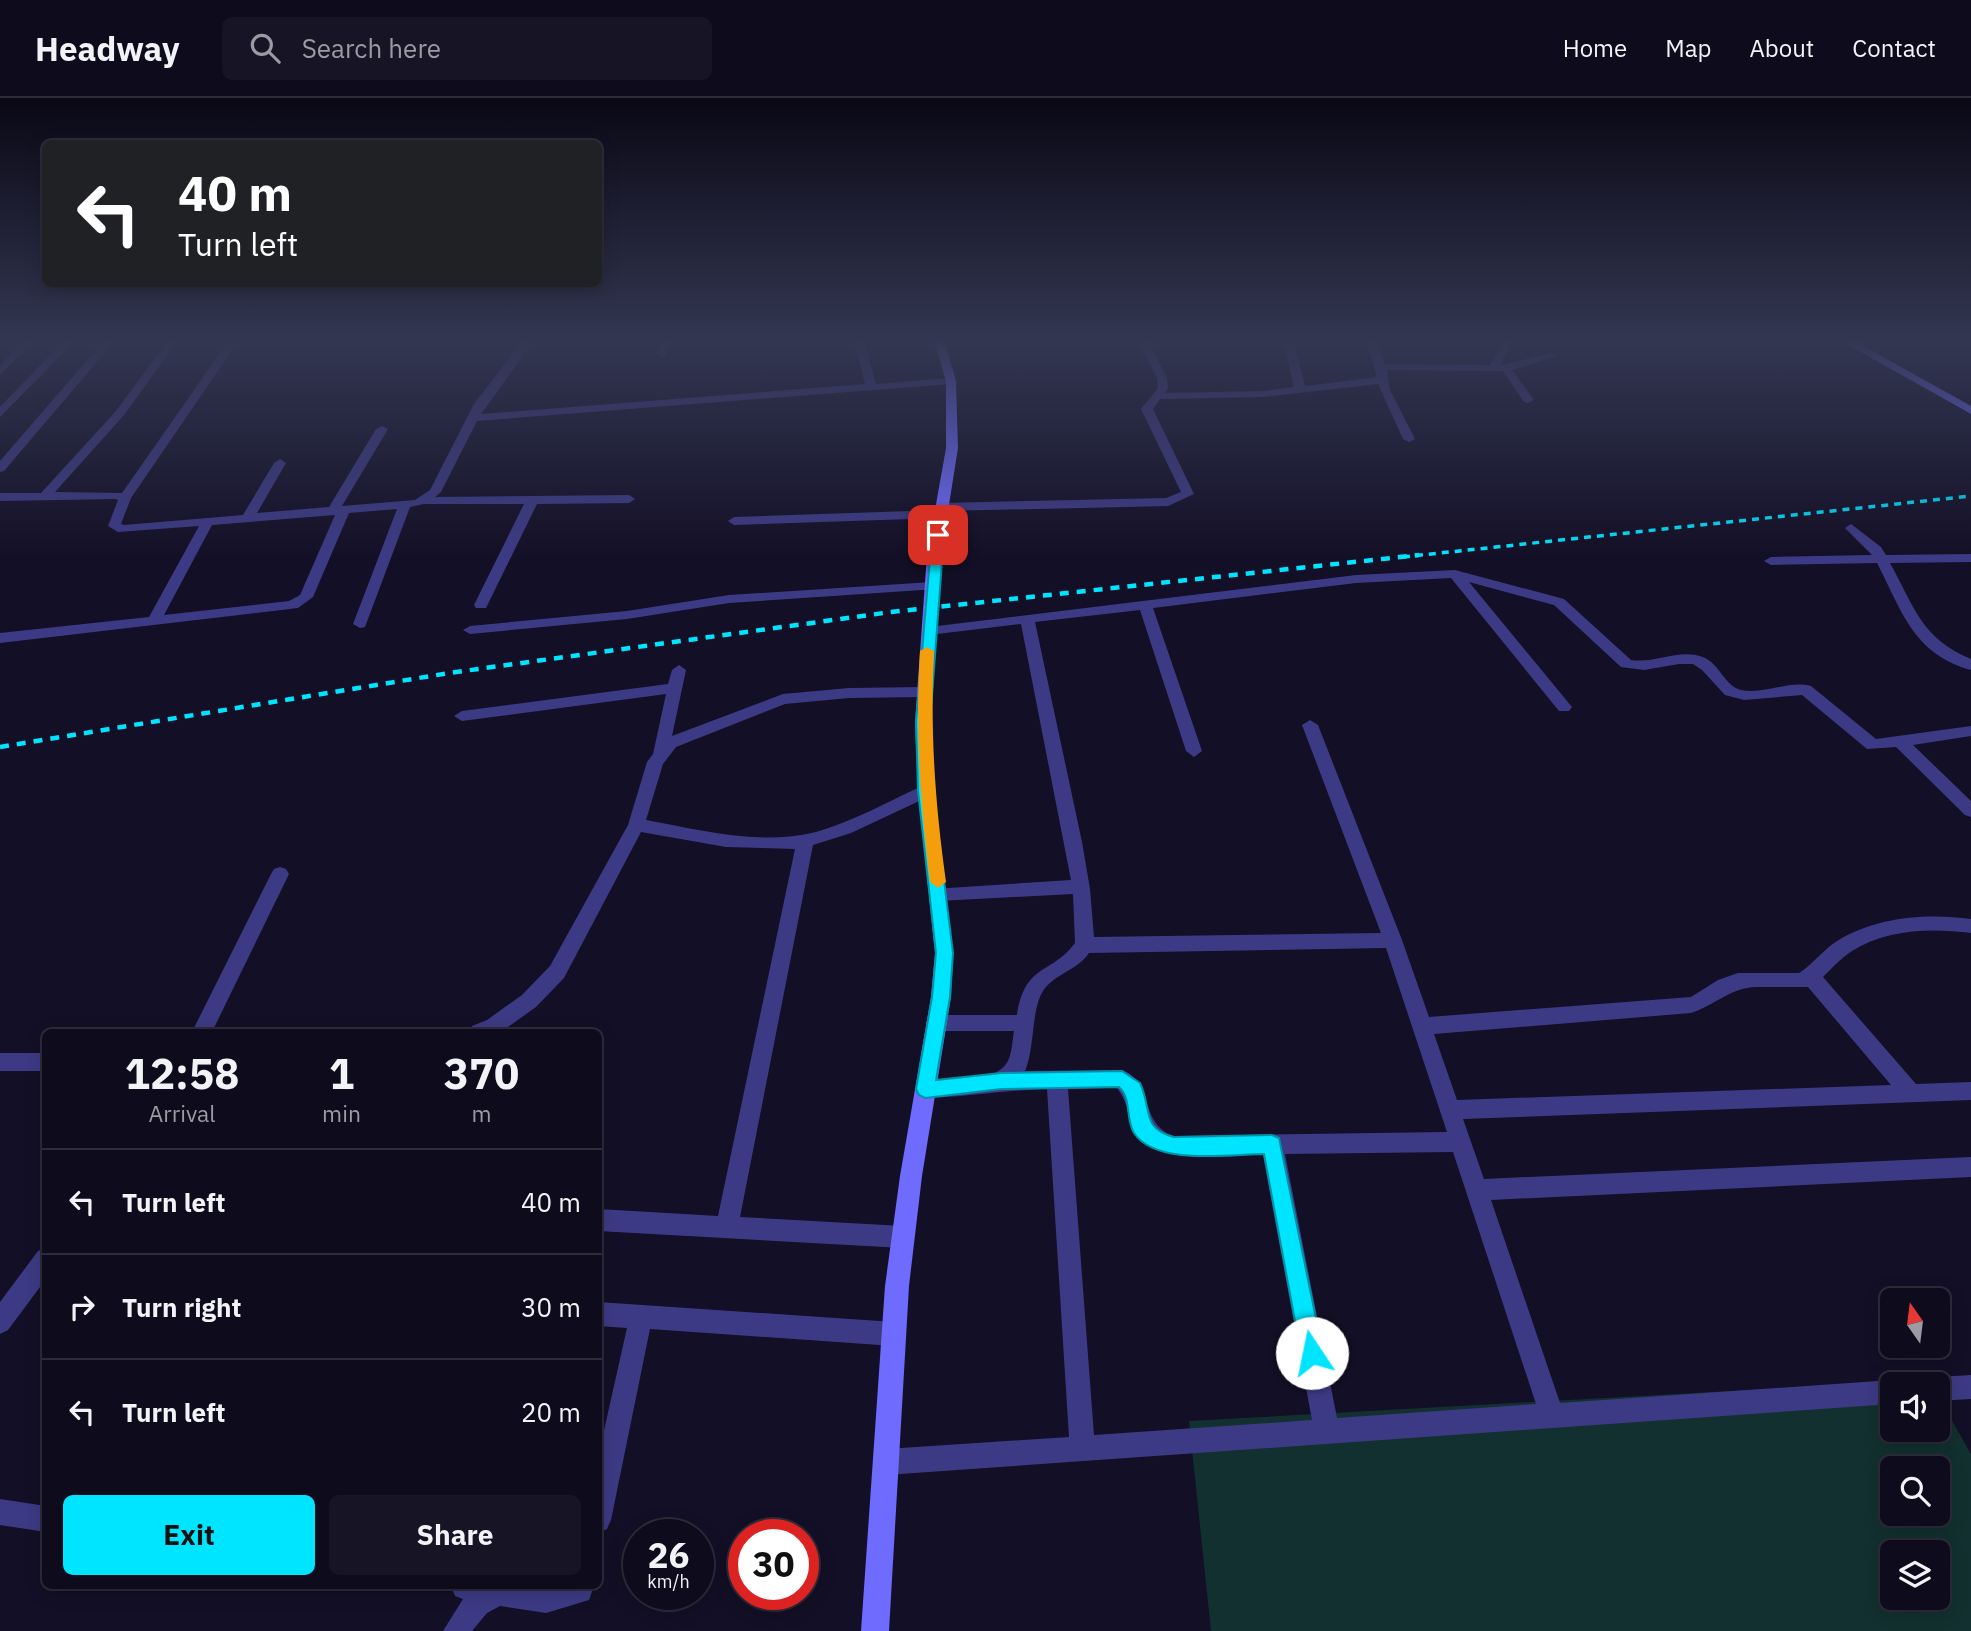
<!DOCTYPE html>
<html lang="en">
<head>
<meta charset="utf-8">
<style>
	:root { --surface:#0e0b1c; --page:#171425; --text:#f1f3f6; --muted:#9b9ba3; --line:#2e2b3b; --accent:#00e5ff }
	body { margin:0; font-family:"IBM Plex Sans",sans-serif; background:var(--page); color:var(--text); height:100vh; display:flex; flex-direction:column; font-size:26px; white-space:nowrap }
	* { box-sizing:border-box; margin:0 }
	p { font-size:23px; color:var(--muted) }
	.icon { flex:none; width:38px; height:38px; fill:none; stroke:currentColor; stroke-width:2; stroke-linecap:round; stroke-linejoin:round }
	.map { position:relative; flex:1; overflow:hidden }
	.drawer { position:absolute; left:42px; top:931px; width:560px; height:560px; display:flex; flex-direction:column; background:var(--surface); border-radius:10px; box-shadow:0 4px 18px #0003,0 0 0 2px var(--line) }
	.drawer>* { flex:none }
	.hud { position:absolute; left:42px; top:42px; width:560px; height:147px; border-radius:10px; box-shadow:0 4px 18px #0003,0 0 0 2px var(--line); background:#202124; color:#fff; overflow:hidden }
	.needle { width:46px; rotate:346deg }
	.controls { position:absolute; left:1880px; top:1190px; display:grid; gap:14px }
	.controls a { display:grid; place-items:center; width:70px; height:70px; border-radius:10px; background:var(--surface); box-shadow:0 4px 18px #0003,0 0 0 2px var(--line); font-size:35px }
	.speed { position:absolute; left:623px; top:1421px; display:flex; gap:14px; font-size:35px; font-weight:700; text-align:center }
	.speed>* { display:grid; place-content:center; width:91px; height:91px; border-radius:50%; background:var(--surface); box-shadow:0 4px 18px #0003,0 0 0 2px var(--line); line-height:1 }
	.speed small { font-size:18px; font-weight:400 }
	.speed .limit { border:10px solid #d22; background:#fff; color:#111 }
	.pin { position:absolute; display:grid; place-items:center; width:60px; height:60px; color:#fff; margin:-30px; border-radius:14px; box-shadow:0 4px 10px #0006 }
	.me { position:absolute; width:77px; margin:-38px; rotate:349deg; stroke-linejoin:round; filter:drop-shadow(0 0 5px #0008) }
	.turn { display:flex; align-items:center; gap:24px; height:147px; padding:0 21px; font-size:32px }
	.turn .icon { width:91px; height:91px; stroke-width:2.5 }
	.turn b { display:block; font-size:49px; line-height:60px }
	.eta { display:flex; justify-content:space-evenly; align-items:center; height:119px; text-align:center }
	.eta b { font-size:42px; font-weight:700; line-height:49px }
	.button { display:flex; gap:14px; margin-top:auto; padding:14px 21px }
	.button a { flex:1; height:80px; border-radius:10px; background:var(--accent); color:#111; font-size:28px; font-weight:700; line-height:80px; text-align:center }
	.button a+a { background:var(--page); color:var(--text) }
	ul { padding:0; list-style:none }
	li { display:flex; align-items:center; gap:21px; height:105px; padding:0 21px; border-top:2px solid var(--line) }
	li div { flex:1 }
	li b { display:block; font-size:26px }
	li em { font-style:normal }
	header { display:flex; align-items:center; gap:42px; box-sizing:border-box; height:98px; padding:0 35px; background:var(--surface); border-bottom:2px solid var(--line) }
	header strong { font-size:33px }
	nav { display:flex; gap:38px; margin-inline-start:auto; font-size:24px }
	.search { width:490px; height:63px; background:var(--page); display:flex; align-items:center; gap:18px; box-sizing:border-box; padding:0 24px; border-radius:10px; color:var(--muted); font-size:26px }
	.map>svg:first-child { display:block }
	.green { fill:#12302f; fill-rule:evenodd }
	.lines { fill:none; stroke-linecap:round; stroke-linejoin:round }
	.street { fill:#3d3a85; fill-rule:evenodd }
	.secondary { fill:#6f6bff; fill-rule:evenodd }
	.rail-far1 { stroke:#00e5ff; stroke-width:3.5; stroke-dasharray:7 6; stroke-linecap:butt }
	.rail { stroke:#00e5ff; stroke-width:4.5; stroke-dasharray:9 8; stroke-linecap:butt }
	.route { fill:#00e5ff; stroke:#0095a6; stroke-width:2 }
	.slow { fill:#f59e0b }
</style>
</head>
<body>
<header>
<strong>Headway</strong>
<div class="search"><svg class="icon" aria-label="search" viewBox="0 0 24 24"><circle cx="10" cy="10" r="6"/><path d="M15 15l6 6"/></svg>Search here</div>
<nav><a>Home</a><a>Map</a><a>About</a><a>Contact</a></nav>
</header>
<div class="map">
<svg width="1971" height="1533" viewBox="0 0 1971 1533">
	<rect width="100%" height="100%" fill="#130f26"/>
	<path class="green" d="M1929 1282 1932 1286H1892V1332H1937V1296L1971 1356V1533H1211L1189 1323ZM1892 1370H1937V1416H1892ZM1892 1454H1937V1500H1892Z"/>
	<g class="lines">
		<g class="street">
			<path d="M21 245H32L0 277V268Z"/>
			<path d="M62 245H73L0 319V309Z"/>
			<path d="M102 245H113L4 373 0 374V363Z"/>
			<path d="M166 245H176L124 317 55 394 122 395 227 245H237L131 400 121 426 124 427 243 417 274 365 280 361 286 365 257 415 329 409 376 331 382 328 388 331 342 408 415 402 430 392 474 306 521 245H532L481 316 865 286 855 245H865L876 286 951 280 956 283 951 286 477 323 441 394 435 399 629 397 635 401 629 405 537 406 486 510H476L474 507 524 406H424L410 409 365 529 360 530 353 526 397 411 349 415 313 499 298 510 0 545V535L149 519 199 428 118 434 108 428 118 402 116 401 0 403V395H41L116 313ZM335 417 300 497 289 503 164 517 212 427Z"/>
			<path d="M661 245H671L665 258 661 259 656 256Z"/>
			<path d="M1139 245H1149L1167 280 1168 290 1165 295 1263 293 1294 289 1284 245H1294L1305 288 1377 279 1367 245H1377L1385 266 1490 267 1503 245H1513L1500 267 1552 255 1557 258 1512 272 1534 302 1528 305 1524 304 1503 273 1387 272 1390 292 1415 341 1409 344 1403 341 1378 286 1263 299 1160 301 1153 311 1194 396 1168 408 943 413 947 416 941 420 734 427 728 423 734 419 941 412 937 409 943 405 1166 400 1181 394 1141 311 1158 290 1157 280Z"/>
			<path d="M1851 426 1881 449 1886 457 1971 456V464L1890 465C1915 510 1921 540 1971 561V572C1913 556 1902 513 1877 465L1771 467 1764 463 1771 459 1872 457 1845 430Z"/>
			<path d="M1455 472 1564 501 1631 562C1656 566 1681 549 1705 560 1720 567 1725 588 1741 592 1764 597 1788 582 1811 588L1876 641 1971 628V638L1913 647 1971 703V719L1965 717 1896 649 1867 651 1802 597 1744 602 1725 597 1702 572 1693 566H1679L1644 572 1621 569 1554 507 1469 484 1572 609 1569 613H1559L1451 480 1356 485 1153 510 1202 653 1194 659 1186 653 1140 512 1035 524 1082 744 1090 791 1094 839 1381 835 1302 627 1310 622 1318 627 1402 842 1429 919 1691 899 1718 882 1738 875H1799C1813 866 1823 852 1837 843 1876 819 1927 815 1971 821V835C1931 830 1887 831 1852 853 1841 860 1832 870 1823 879L1916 986 1971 984V1002L1463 1021 1484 1081 1971 1059V1079L1491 1102 1560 1305 1892 1282 1901 1286H1892V1306L886 1377 877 1373 873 1364 877 1355 886 1351 1069 1339 1047 991C1006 992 967 999 925 1000L918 998 915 991 918 984 925 982C945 981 994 985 1006 966 1012 958 1012 944 1014 933H936L929 931 926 925 929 919 936 917H1017C1025 865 1051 877 1075 845L1073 796 939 803 933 801 930 796 933 791 1071 782 1021 526 929 537 922 533 929 529 1356 477ZM1386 850 1447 1034 1174 1038C1139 1026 1154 984 1122 972L1025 973C1035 950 1031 912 1043 893 1054 876 1078 872 1089 855ZM1756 889H1808L1891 987 1457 1002 1434 936 1691 915C1715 907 1730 890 1756 889ZM1117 990C1129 1005 1129 1024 1139 1039 1159 1068 1231 1057 1263 1057L1312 1322 1094 1337 1068 991ZM1453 1054 1536 1306 1337 1320 1285 1056Z"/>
			<path d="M932 484 937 485V491L729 505 627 521 470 536 463 532 470 528 627 513 729 497Z"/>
			<path d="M679 567 686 572 672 638 783 596 849 590 925 589 933 594 925 599 849 600 785 606 676 649 663 666 646 722C701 732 760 748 816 734 852 724 887 704 920 689H932L934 693 932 697 851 735 813 747 740 1119 903 1128 911 1131 914 1139 911 1147 903 1150 598 1133V1111L718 1118 795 751 726 749 641 734 564 880 536 909 501 934H469L472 928 487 922 522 897 550 868 628 727 647 664 653 656 666 596 462 623 454 618 462 613 668 586 672 572Z"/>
			<path d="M280 769 286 771 289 776 212 934H192L271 776 274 771Z"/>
			<rect x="0" y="955" width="46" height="18"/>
			<path d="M46 1150V1181L8 1232 0 1236V1204L38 1153Z"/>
			<path d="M598 1204 894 1224 902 1228 906 1236 902 1244 894 1248 650 1231 611 1422 607 1431 598 1435V1359L627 1230 598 1228Z"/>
			<path d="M1971 1277V1301L1937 1303V1286H1927L1928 1282 1937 1279Z"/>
			<path d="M0 1401 46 1408V1434L0 1427Z"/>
			<path d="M451 1488H594L589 1502 546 1515 500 1508 487 1515 472 1533H443L463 1501 455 1498Z"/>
		</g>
		<g class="secondary">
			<path d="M935 245H945L956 283 958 350 941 457 931 624 934 693 953 855 951 899 922 1078 909 1188 889 1533H861L885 1188 900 1078 931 899 935 855 918 693 915 624 927 457 946 350V283Z"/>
			<path d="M1845 245H1858L1971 308V316Z"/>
		</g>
		<path class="rail-far1" d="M1403 459 1971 398"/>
		<path class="rail" d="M0 649 449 575 891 514 1419 457"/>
	</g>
	<linearGradient id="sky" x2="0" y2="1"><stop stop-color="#0a0815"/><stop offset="0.53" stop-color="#333752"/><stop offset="1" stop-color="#333752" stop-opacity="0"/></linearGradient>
	<rect width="1971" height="460" fill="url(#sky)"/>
	<path class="route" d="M938 433 944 437 930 624 933 693 953 855 950 899 936 982 1001 975 1122 973 1140 985C1152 1010 1141 1031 1174 1039L1272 1037 1279 1040 1323 1255 1320 1263 1312 1266 1304 1263 1301 1255 1264 1056C1229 1056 1156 1068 1134 1035 1125 1020 1132 1001 1119 989L1001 991 925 1000 919 997 916 991 932 899 936 855 918 693 916 624 932 437Z"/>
	<path class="slow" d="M927 549 934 553C930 634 935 705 946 784L938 790 930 784C920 705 915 634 920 553Z"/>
</svg>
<div class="controls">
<a><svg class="needle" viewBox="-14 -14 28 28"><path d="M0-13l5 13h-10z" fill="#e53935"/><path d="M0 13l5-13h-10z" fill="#9b9ba3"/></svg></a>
<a><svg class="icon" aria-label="sound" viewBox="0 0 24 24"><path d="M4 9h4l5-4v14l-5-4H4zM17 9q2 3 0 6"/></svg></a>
<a><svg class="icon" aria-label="search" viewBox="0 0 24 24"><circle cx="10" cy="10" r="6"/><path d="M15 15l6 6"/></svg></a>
<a><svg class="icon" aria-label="layers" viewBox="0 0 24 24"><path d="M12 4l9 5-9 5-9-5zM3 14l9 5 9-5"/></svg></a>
</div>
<div class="speed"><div>26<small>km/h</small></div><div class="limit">30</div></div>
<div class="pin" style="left:938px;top:437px;background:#d93025"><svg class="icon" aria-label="arrive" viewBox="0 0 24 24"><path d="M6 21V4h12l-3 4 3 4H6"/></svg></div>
<svg class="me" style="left:1312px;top:1255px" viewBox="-20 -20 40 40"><circle r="19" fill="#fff"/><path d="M0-13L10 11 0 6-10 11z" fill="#00e5ff"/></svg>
<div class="hud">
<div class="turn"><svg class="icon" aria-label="left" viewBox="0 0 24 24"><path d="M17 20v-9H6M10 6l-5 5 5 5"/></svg><div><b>40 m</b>Turn left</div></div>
</div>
<section class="drawer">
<div class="eta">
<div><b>12:58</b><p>Arrival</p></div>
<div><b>1</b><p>min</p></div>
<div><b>370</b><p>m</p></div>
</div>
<ul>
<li><svg class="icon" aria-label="left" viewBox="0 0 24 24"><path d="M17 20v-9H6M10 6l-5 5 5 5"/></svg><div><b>Turn left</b></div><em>40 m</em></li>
<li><svg class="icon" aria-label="right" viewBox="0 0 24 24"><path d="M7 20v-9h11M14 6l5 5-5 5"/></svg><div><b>Turn right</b></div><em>30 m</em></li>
<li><svg class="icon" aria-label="left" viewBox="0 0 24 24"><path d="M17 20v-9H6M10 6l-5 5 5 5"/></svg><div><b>Turn left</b></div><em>20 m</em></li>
</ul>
<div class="button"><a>Exit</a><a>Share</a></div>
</section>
</div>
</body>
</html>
